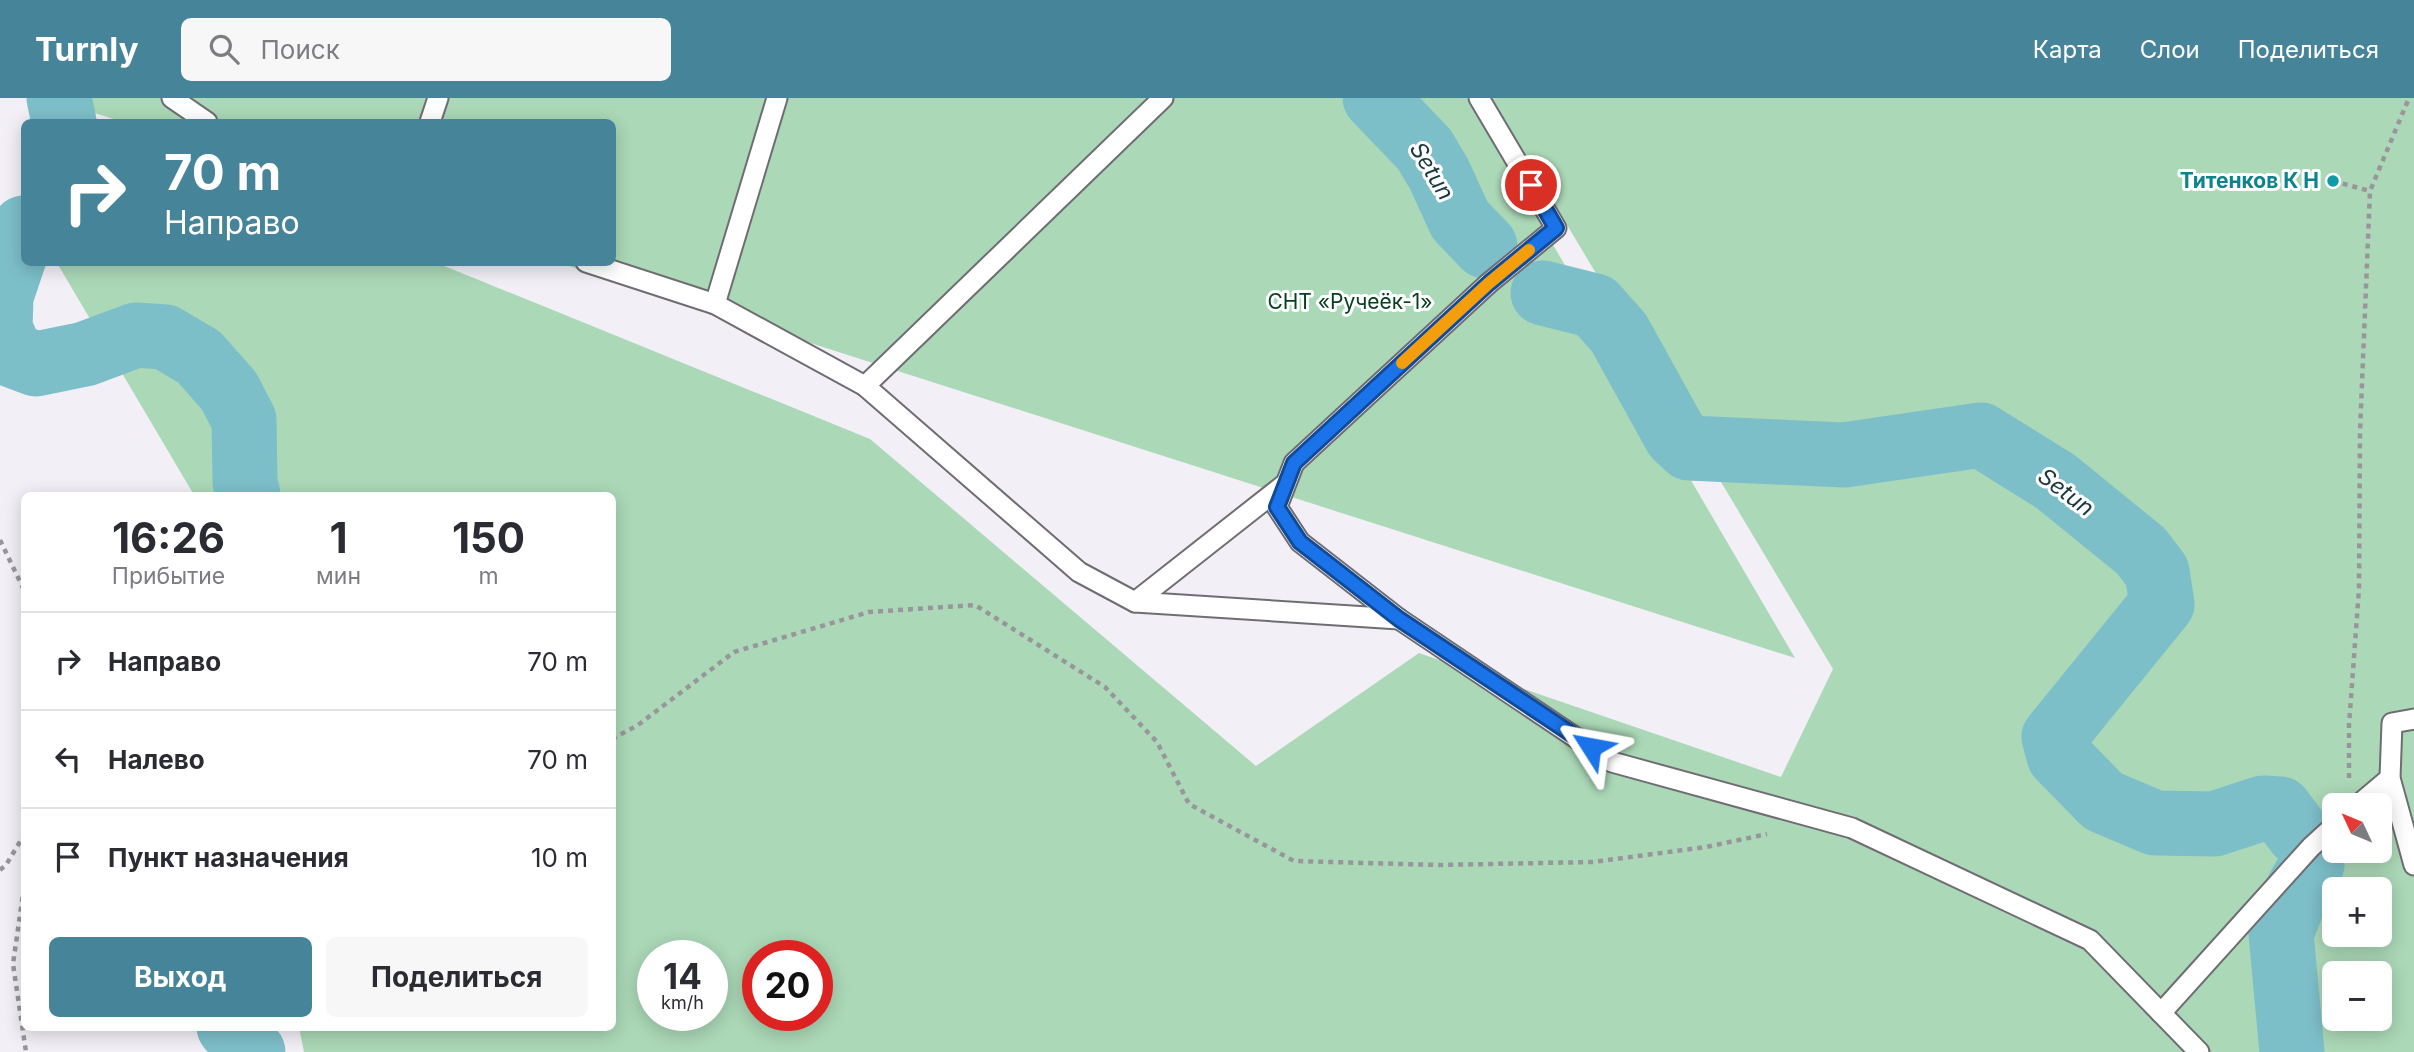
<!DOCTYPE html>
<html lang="ru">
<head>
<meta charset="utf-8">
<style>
	:root { --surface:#fff; --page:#f7f7f7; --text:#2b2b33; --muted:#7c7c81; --line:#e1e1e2; --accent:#468599 }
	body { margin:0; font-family:Inter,sans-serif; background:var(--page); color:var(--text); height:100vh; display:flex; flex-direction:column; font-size:26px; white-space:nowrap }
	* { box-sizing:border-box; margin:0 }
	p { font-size:23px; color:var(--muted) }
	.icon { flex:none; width:38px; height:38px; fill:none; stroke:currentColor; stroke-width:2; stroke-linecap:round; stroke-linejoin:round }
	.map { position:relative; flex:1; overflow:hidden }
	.drawer { position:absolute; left:21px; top:394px; width:595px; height:539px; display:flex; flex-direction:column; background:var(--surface); border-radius:10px; box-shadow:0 4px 18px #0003 }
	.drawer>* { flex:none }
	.top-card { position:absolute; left:21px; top:21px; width:595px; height:147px; border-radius:10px; box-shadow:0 4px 18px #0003; background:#468599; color:#fff; overflow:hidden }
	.needle { width:46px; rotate:314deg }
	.fabs { position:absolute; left:2322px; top:695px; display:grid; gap:14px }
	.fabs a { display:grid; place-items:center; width:70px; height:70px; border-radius:10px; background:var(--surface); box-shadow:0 4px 18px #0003; font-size:35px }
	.speed { position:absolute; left:637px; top:842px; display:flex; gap:14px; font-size:35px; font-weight:700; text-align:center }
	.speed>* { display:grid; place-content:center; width:91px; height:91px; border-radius:50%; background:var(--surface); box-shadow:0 4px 18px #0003; line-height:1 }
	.speed small { font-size:18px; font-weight:400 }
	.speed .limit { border:10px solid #d22; background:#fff; color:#111 }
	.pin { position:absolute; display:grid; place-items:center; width:60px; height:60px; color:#fff; margin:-30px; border:4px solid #fff; border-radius:50%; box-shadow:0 2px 7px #0007 }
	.me { position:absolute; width:77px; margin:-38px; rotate:304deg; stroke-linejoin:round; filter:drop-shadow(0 0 5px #0008) }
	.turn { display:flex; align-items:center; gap:24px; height:147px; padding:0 28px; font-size:32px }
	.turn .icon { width:91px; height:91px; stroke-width:2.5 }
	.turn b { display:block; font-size:49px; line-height:60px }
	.eta { display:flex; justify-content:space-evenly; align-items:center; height:119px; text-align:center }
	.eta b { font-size:42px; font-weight:700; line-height:49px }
	.button { display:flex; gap:14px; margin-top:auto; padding:14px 28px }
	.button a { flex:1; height:80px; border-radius:10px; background:var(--accent); color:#fff; font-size:28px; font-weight:700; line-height:80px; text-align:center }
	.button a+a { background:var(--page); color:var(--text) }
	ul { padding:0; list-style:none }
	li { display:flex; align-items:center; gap:21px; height:98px; padding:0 28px; border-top:2px solid var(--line) }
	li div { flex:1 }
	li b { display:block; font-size:26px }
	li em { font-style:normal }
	header { display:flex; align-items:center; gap:42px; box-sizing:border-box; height:98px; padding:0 35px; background:var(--accent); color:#fff }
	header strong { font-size:33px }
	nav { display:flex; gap:38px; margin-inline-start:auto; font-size:24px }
	.search { width:490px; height:63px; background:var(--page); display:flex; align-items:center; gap:18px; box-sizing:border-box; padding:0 24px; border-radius:10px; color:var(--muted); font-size:26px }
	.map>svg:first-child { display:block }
	.green { fill:#abd8b7; fill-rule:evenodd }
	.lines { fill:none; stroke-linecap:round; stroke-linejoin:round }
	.river { stroke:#7dbfc9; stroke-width:65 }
	.service-casing { stroke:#6f6d73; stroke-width:23 }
	.path { stroke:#98969c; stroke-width:4.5; stroke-dasharray:5 5; stroke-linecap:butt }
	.service { stroke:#fff; stroke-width:19 }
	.route-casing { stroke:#114b97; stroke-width:18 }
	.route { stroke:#1a73e8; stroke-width:12 }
	.slow { stroke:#f59e0b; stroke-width:12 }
	.culture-dot { fill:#0f9aa8; stroke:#fff; stroke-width:2.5 }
	.labels { text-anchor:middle; stroke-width:6; stroke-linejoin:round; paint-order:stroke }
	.culture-label { font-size:21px; font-weight:bold; fill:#0d838f; stroke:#fff; text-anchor:end }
	.park-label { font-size:21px; fill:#074020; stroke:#fff }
	.water-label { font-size:23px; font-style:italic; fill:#17383d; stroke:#fff }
</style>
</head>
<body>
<header>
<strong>Turnly</strong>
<div class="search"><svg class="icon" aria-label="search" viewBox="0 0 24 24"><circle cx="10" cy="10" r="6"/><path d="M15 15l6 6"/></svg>Поиск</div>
<nav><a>Карта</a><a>Слои</a><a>Поделиться</a></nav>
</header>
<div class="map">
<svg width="2414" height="954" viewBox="0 0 2414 954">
	<rect width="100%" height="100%" fill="#f2eff7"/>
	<g class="green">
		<path d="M47 0H1467L1795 560 560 165 612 164V24H123Z"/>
		<path d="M1491 0H2414V954H304L299 929H612V397H194L57 165H437L870 341 1256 668 1419 555 1781 679 1833 571ZM2334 707H2380V752H2334ZM2334 791H2380V836H2334ZM653 858H712V917H653ZM758 858H817V917H758ZM2334 875H2380V920H2334Z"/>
		<path d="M43 4 93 24H43Z"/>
	</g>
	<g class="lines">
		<g class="river">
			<path d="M59 0 64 24"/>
			<path d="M1375 0 1424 51 1439 76 1460 122 1485 148"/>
			<path d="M24 130 1 198 0 231 12 257 36 266 85 256 136 237 165 239 199 259 229 293 244 322 245 384 248 397"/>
			<path d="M1543 195 1595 208 1619 235 1676 338 1689 350 1844 357 1981 337 2055 383 2141 453 2157 474 2162 506 2054 639 2059 658 2103 703 2155 725 2214 726 2263 710 2280 711 2298 735"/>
			<path d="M229 929 253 954"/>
			<path d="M2292 954 2281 836 2298 791 2312 767"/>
		</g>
		<defs>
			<g id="service">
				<path d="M172 0 207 24"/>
				<path d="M1479 0 1556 130 1489 185 1294 365 1277 409 1300 444 1399 521 1612 664 1852 730 2090 842 2199 954"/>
				<path d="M430 24 438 0"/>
				<path d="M586 164 715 206 865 288 1079 474 1135 504 1399 521"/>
				<path d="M715 206 777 0"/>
				<path d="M865 288 1163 0"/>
				<path d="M1135 504 1285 386"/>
				<path d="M2414 621 2392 625 2390 680 2414 767"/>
				<path d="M2358 707 2390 680"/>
				<path d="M2161 915 2311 749 2334 728"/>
			</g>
		</defs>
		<use href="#service" class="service-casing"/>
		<g class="path">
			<path d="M2333 83 2370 93"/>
			<path d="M0 442 24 492"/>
			<path d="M612 641 638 627 734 554 869 514 975 507 1105 589 1157 644 1189 706 1294 763 1438 767 1593 764 1706 749 1767 736"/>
			<path d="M2349 680V627L2359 491 2360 334 2370 93 2409 0"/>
			<path d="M0 772 6 767 24 737"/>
			<path d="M24 789 13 866 26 954"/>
		</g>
		<use href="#service" class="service"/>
	</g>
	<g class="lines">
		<defs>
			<path id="route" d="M1531 87 1556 130 1489 185 1294 365 1277 409 1300 444 1399 521 1591 649"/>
		</defs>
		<use href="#route" class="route-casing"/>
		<use href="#route" class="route"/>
		<path class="slow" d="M1402 265 1489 185 1529 152"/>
	</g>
	<circle class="culture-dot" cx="2333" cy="83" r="7"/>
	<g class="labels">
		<g class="culture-label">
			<text x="2319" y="90">Титенков К Н</text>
		</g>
		<g class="park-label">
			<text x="1350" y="211">СНТ «Ручеёк-1»</text>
		</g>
		<g class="water-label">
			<text transform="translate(1432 73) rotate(59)" y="8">Setun</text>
			<text transform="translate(2066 394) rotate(37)" y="8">Setun</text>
		</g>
	</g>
</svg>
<div class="fabs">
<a><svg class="needle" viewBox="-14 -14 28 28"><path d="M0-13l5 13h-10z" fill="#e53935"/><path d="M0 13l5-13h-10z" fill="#7c7c81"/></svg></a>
<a>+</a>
<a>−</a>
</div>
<div class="speed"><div>14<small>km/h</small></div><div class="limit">20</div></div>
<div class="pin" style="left:1531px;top:87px;background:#d93025"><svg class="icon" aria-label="arrive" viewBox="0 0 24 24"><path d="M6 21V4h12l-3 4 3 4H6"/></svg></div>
<svg class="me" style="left:1591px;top:649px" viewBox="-20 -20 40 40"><path d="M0-17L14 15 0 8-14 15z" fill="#1a73e8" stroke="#fff" stroke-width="4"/></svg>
<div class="top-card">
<div class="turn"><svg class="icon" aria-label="right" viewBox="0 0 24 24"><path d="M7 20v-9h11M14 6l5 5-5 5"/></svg><div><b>70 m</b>Направо</div></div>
</div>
<section class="drawer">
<div class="eta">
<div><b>16:26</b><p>Прибытие</p></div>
<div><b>1</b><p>мин</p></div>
<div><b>150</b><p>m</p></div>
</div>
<ul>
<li><svg class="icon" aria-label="right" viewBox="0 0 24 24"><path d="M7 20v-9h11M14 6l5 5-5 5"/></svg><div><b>Направо</b></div><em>70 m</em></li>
<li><svg class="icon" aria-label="left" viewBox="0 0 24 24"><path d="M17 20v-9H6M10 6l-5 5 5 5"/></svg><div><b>Налево</b></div><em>70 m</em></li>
<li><svg class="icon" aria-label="arrive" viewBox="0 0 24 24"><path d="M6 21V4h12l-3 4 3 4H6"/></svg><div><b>Пункт назначения</b></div><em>10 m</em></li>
</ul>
<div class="button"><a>Выход</a><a>Поделиться</a></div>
</section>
</div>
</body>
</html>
